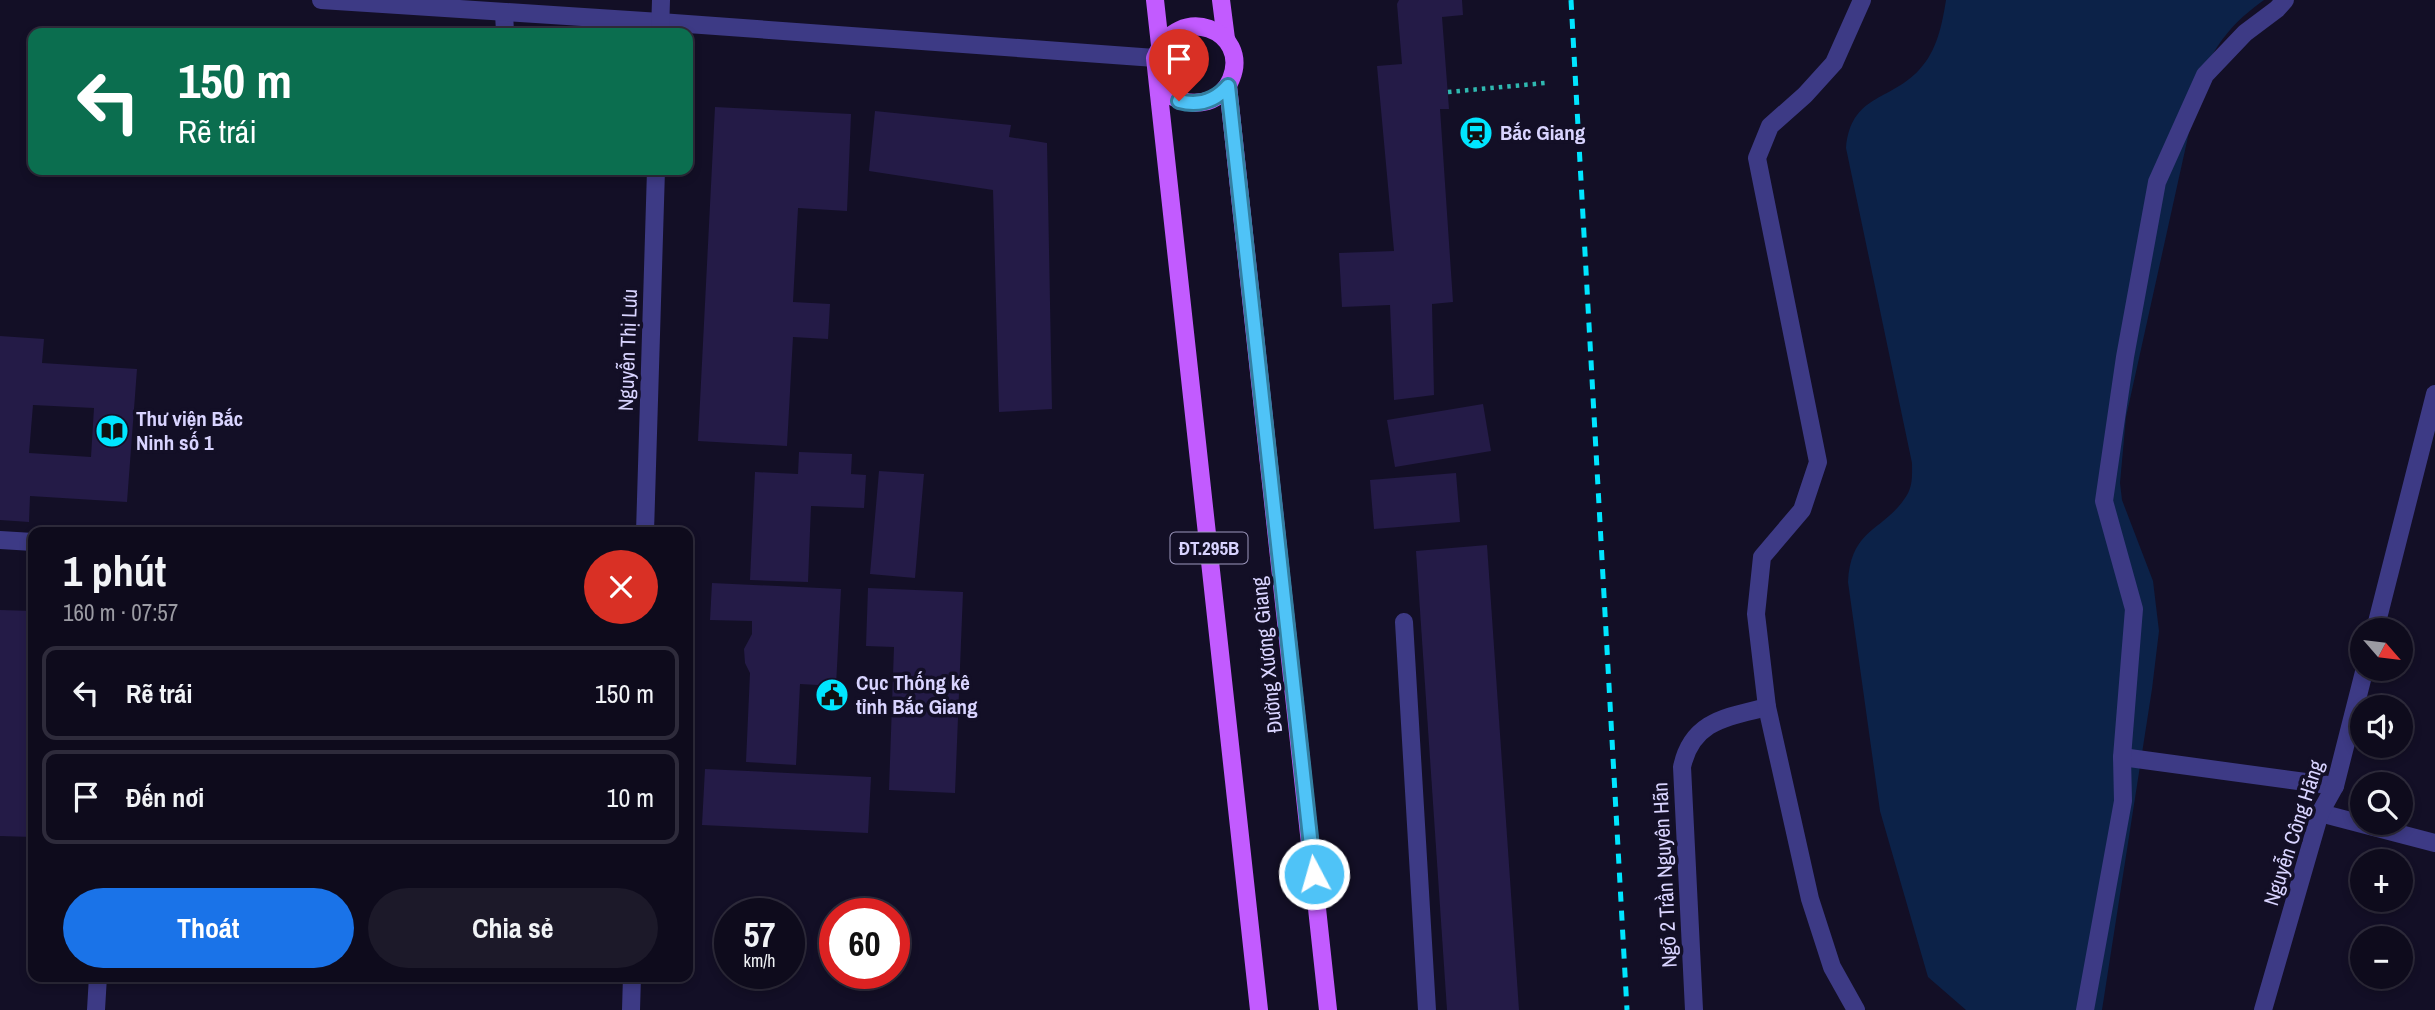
<!DOCTYPE html>
<html lang="vi">
<head>
<meta charset="utf-8">
<style>
	:root { --surface:#0e0b1c; --page:#1c1929; --text:#f1f3f6; --muted:#9b9ba3; --line:#2e2b3b; --accent:#1a73e8 }
	body { margin:0; font-family:"Archivo Narrow",sans-serif; background:var(--page); color:var(--text); height:100vh; display:flex; flex-direction:column; font-size:26px; white-space:nowrap }
	* { box-sizing:border-box; margin:0 }
	p { font-size:23px; color:var(--muted) }
	.icon { flex:none; width:38px; height:38px; fill:none; stroke:currentColor; stroke-width:2; stroke-linecap:round; stroke-linejoin:round }
	.map { position:relative; flex:1; overflow:hidden }
	.drawer { position:absolute; left:28px; top:527px; width:665px; height:455px; display:flex; flex-direction:column; background:var(--surface); border-radius:14px; box-shadow:0 4px 10px #0003,0 0 0 2px var(--line) }
	.drawer>* { flex:none }
	.hud { position:absolute; left:28px; top:28px; width:665px; height:147px; border-radius:14px; box-shadow:0 4px 10px #0003,0 0 0 2px var(--line); background:#0b6e4f; color:#fff; overflow:hidden }
	.needle { width:46px; rotate:118deg }
	.controls { position:absolute; left:2350px; top:618px; display:grid; gap:14px }
	.controls a { display:grid; place-items:center; width:63px; height:63px; border-radius:50%; background:var(--surface); box-shadow:0 4px 10px #0003,0 0 0 2px var(--line); font-size:35px }
	.speed { position:absolute; left:714px; top:898px; display:flex; gap:14px; font-size:35px; font-weight:700; text-align:center }
	.speed>* { display:grid; place-content:center; width:91px; height:91px; border-radius:50%; background:var(--surface); box-shadow:0 4px 10px #0003,0 0 0 2px var(--line); line-height:1 }
	.speed small { font-size:18px; font-weight:400 }
	.speed .limit { border:10px solid #d22; background:#fff; color:#111 }
	.pin { position:absolute; display:grid; place-items:center; width:60px; height:60px; color:#fff; margin:-72px -30px; border-radius:50% 50% 50% 0; rotate:-45deg; box-shadow:0 0 7px #0007 }
	.pin .icon { rotate:45deg }
	.me { position:absolute; width:77px; margin:-38px; rotate:354deg; stroke-linejoin:round; filter:drop-shadow(0 0 5px #0008) }
	.turn { display:flex; align-items:center; gap:24px; height:147px; padding:0 35px; font-size:32px }
	.turn .icon { width:91px; height:91px; stroke-width:2.5 }
	.turn b { display:block; font-size:49px; line-height:60px }
	.round { display:grid; place-items:center; flex:none; width:74px; height:74px; border-radius:37px; background:var(--page) }
	.headline { display:flex; align-items:center; justify-content:space-between; height:119px; padding:0 35px }
	h1 { font-size:42px; font-weight:700; line-height:52px }
	.primary-button { display:flex; gap:14px; margin-top:auto; padding:14px 35px }
	.primary-button a { flex:1; height:80px; border-radius:42px; background:var(--accent); color:#fff; font-size:28px; font-weight:700; line-height:80px; text-align:center }
	.primary-button a+a { background:var(--page); color:var(--text) }
	ul { padding:0; list-style:none }
	li { display:flex; align-items:center; gap:21px; height:94px; margin:0 14px 10px; padding:0 21px; border:4px solid var(--line); border-radius:14px }
	li div { flex:1 }
	li b { display:block; font-size:26px }
	li em { font-style:normal }
	.map>svg:first-child { display:block }
	.water { fill:#0c2248 }
	.building { fill:#241b47; fill-rule:evenodd }
	.lines { fill:none; stroke-linecap:round; stroke-linejoin:round }
	.path { stroke:#2fb8b0; stroke-width:4.5; stroke-dasharray:3.5 5; stroke-linecap:butt }
	.lane { stroke:#3d3a85; stroke-width:18 }
	.street { stroke:#3d3a85; stroke-width:18 }
	.primary { stroke:#c25bff; stroke-width:18 }
	.rail { stroke:#00e5ff; stroke-width:5; stroke-dasharray:10 9; stroke-linecap:butt }
	.route-casing { stroke:#337fa1; stroke-width:18 }
	.route { stroke:#4fc3f7; stroke-width:12 }
	.labels { text-anchor:middle; stroke-width:7; stroke-linejoin:round; paint-order:stroke }
	.shield { fill:#130f26; stroke:#9e99be; stroke-width:2 }
	.shield-label { font-size:19px; font-weight:bold; fill:#d9d4ff }
	.poi-label { font-size:21px; font-weight:bold; fill:#d9d4ff; stroke:#130f26; text-anchor:start }
	.street-label { font-size:21px; fill:#d9d4ff; stroke:#130f26 }
</style>
</head>
<body>
<div class="map">
<svg width="2435" height="1010" viewBox="0 0 2435 1010">
	<rect width="100%" height="100%" fill="#130f26"/>
	<path class="water" d="M1946 0H2264C2232 23 2217 42 2201 78L2126 417 2120 483 2122 500 2153 581 2159 631 2152 689 2102 1010H1966L1928 977 1880 811 1848 582C1851 527 1884 532 1907 495 1913 485 1912 474 1912 463L1846 148C1851 94 1889 102 1919 70 1937 51 1942 25 1946 0Z"/>
	<g class="building">
		<path d="M1399 0H1462L1463 15 1442 17 1449 109H1440L1453 302 1432 304 1434 395 1394 400 1390 305 1342 307 1339 253 1394 251 1377 66 1402 64 1397 4Z"/>
		<path d="M715 107 851 114 847 211 798 208 793 302 830 304 828 339 793 337 787 446 698 441Z"/>
		<path d="M875 111 1011 125 1009 137 1047 143 1052 409 999 412 993 190 869 171Z"/>
		<path d="M0 336 44 339 42 363 137 369 127 502 30 496 29 522 0 520ZM33 405 94 408 91 457 29 453Z"/>
		<path d="M1483 404 1491 451 1395 467 1387 420Z"/>
		<path d="M799 452 852 454 851 474 866 475 864 508 811 506 808 582 750 580 755 472 798 474Z"/>
		<path d="M879 471 924 474 915 578 870 574Z"/>
		<path d="M1456 473 1460 522 1374 529 1370 480Z"/>
		<path d="M1487 545 1519 1010H1447L1416 551Z"/>
		<path d="M712 583 841 589 836 686 800 684 796 765 746 762 750 673 745 663 744 649 752 634V621L710 620Z"/>
		<path d="M868 588 963 592 955 793 889 790 894 647 866 646Z"/>
		<path d="M0 610 33 611V837L0 836Z"/>
		<path d="M705 769 871 777 868 833 702 825Z"/>
	</g>
	<g class="lines">
		<path class="path" d="M1448 92 1545 83"/>
		<g class="lane">
			<path d="M504 12 505 33"/>
			<path d="M0 540 33 542"/>
			<path d="M1404 622 1427 1010"/>
			<path d="M96 1010 98 976"/>
		</g>
		<g class="street">
			<path d="M321 0 660 22 1155 58"/>
			<path d="M660 33 661 0"/>
			<path d="M645 532 656 170"/>
			<path d="M2375 630 2435 394"/>
			<path d="M2122 757 2335 786"/>
			<path d="M2320 813 2435 843"/>
			<path d="M631 1010 632 976"/>
			<path d="M1694 1010 1682 767C1692 720 1728 717 1767 707"/>
			<path d="M1856 1010 1832 967 1810 899 1767 707 1756 614 1762 557 1802 510 1818 462 1757 158 1770 126 1805 95 1834 63 1862 0"/>
			<path d="M2085 1010 2123 801 2122 757 2134 609 2104 501 2125 357 2157 182 2205 75 2245 33 2277 9 2285 0"/>
			<path d="M2263 1010 2320 813 2335 786 2365 668"/>
		</g>
		<g class="primary">
			<path d="M1155 0 1160 45"/>
			<path d="M1221 0 1226 39"/>
			<path d="M1228 86 1328 1010"/>
			<path d="M1159 87C1175 100 1188 106 1208 101 1218 98 1227 89 1231 79 1251 31 1178 0 1155 58L1259 1010"/>
		</g>
		<path class="rail" d="M1571 0 1627 1010"/>
	</g>
	<g class="lines">
		<defs>
			<path id="route" d="M1179 101C1198 106 1215 101 1228 86L1314 874"/>
		</defs>
		<use href="#route" class="route-casing"/>
		<use href="#route" class="route"/>
	</g>
	<defs>
		<symbol id="station-disc" viewBox="-11 -11 22 22"><circle r="9.5" fill="#00e5ff" stroke="#130f26"/><path d="M-3-6H3Q5-6 5-4V2Q5 4 3 4L4.5 6H3L1.5 4h-3L-3 6H-4.5L-3 4Q-5 4-5 2V-4Q-5-6-3-6ZM-3.5-4v3h7v-3ZM-3.5 1v1.5H-2V1ZM2 1v1.5H3.5V1Z" fill="#111"/></symbol>
		<symbol id="library-disc" viewBox="-11 -11 22 22"><circle r="9.5" fill="#00e5ff" stroke="#130f26"/><path d="M-6-4Q-3-5.5-.7-3.5V5Q-3 3-6 4ZM6-4Q3-5.5 .7-3.5V5Q3 3 6 4Z" fill="#111"/></symbol>
		<symbol id="civic-disc" viewBox="-11 -11 22 22"><circle r="9.5" fill="#00e5ff" stroke="#130f26"/><path d="M-.6-6.5H3V-4.5H.6V-3L4-1V1h2V6H-6V1h2V-1L-.6-3ZM-1.2 2.5V6h2.4V2.5Z" fill="#111"/></symbol>
	</defs>
	<g fill-rule="evenodd">
		<use href="#station-disc" x="1457" y="114" width="38" height="38"/>
		<use href="#library-disc" x="93" y="412" width="38" height="38"/>
		<use href="#civic-disc" x="813" y="676" width="38" height="38"/>
	</g>
	<g class="labels">
		<rect class="shield" x="1170.5" y="532.5" width="77" height="31" rx="5"/>
		<g class="shield-label">
			<text x="1209" y="555">ĐT.295B</text>
		</g>
		<g class="poi-label">
			<text x="1500" y="140">Bắc Giang</text>
			<text x="136" y="426">Thư viện Bắc<tspan x="136" dy="24">Ninh số 1</tspan></text>
			<text x="856" y="690">Cục Thống kê<tspan x="856" dy="24">tỉnh Bắc Giang</tspan></text>
		</g>
		<g class="street-label">
			<text transform="translate(628 350) rotate(-88)" y="7">Nguyễn Thị Lưu</text>
			<text transform="translate(1267 655) rotate(-96)" y="7">Đường Xương Giang</text>
			<text transform="translate(2294 833) rotate(-72)" y="7">Nguyễn Công Hãng</text>
			<text transform="translate(1665 875) rotate(-93)" y="7">Ngõ 2 Trần Nguyên Hãn</text>
		</g>
	</g>
</svg>
<div class="controls">
<a><svg class="needle" viewBox="-14 -14 28 28"><path d="M0-13l5 13h-10z" fill="#e53935"/><path d="M0 13l5-13h-10z" fill="#9b9ba3"/></svg></a>
<a><svg class="icon" aria-label="sound" viewBox="0 0 24 24"><path d="M4 9h4l5-4v14l-5-4H4zM17 9q2 3 0 6"/></svg></a>
<a><svg class="icon" aria-label="search" viewBox="0 0 24 24"><circle cx="10" cy="10" r="6"/><path d="M15 15l6 6"/></svg></a>
<a>+</a>
<a>−</a>
</div>
<div class="speed"><div>57<small>km/h</small></div><div class="limit">60</div></div>
<div class="pin" style="left:1179px;top:101px;background:#d93025"><svg class="icon" aria-label="arrive" viewBox="0 0 24 24"><path d="M6 21V4h12l-3 4 3 4H6"/></svg></div>
<svg class="me" style="left:1314px;top:874px" viewBox="-20 -20 40 40"><circle r="17" fill="#4fc3f7" stroke="#fff" stroke-width="3"/><path d="M0-11L8 9 0 5-8 9z" fill="#fff"/></svg>
<div class="hud">
<div class="turn"><svg class="icon" aria-label="left" viewBox="0 0 24 24"><path d="M17 20v-9H6M10 6l-5 5 5 5"/></svg><div><b>150 m</b>Rẽ trái</div></div>
</div>
<section class="drawer">
<div class="headline"><div><h1>1 phút</h1><p>160 m · 07:57</p></div><a class="round" style="background:#d93025;color:#fff"><svg class="icon" aria-label="close" viewBox="0 0 24 24"><path d="M6 6l12 12M18 6L6 18"/></svg></a></div>
<ul>
<li><svg class="icon" aria-label="left" viewBox="0 0 24 24"><path d="M17 20v-9H6M10 6l-5 5 5 5"/></svg><div><b>Rẽ trái</b></div><em>150 m</em></li>
<li><svg class="icon" aria-label="arrive" viewBox="0 0 24 24"><path d="M6 21V4h12l-3 4 3 4H6"/></svg><div><b>Đến nơi</b></div><em>10 m</em></li>
</ul>
<div class="primary-button"><a>Thoát</a><a>Chia sẻ</a></div>
</section>
</div>
</body>
</html>
